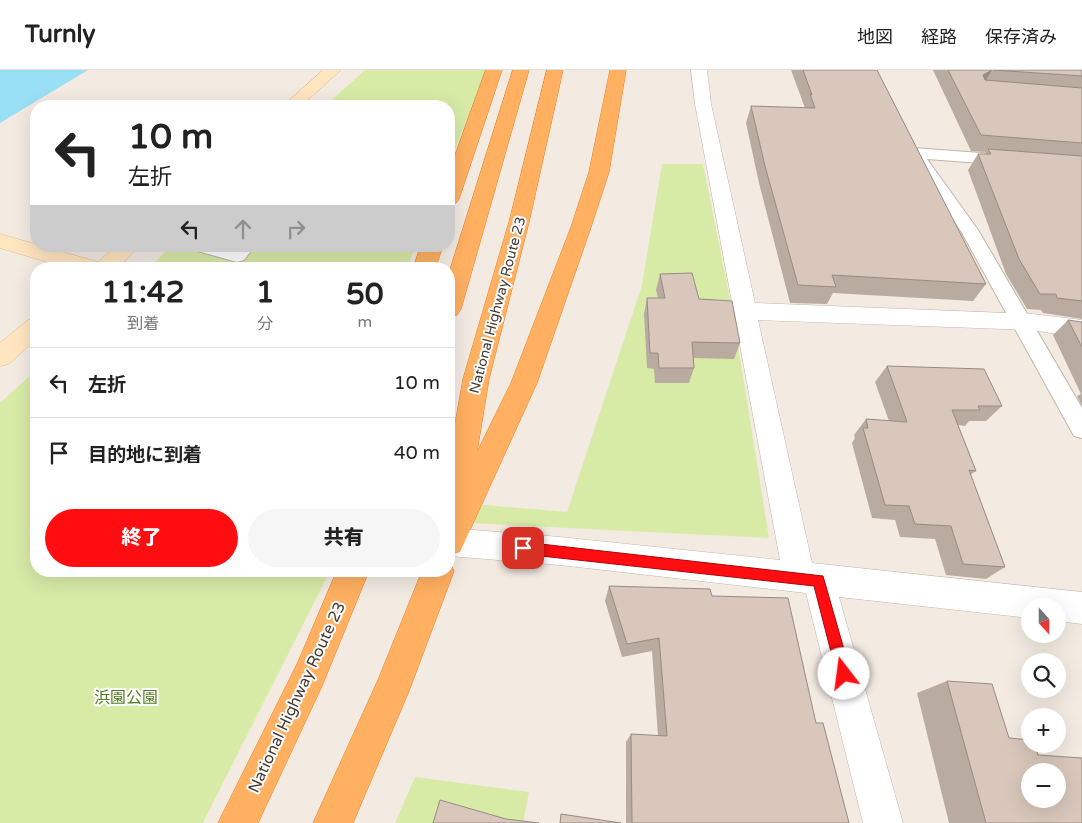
<!DOCTYPE html>
<html lang="ja">
<head>
<meta charset="utf-8">
<style>
	:root { --surface:#fff; --page:#f6f6f6; --text:#222; --muted:#767676; --line:#e0e0e0; --accent:#ff0d10 }
	body { margin:0; font-family:"Varela Round","Noto Sans JP",sans-serif; background:var(--page); color:var(--text); height:100vh; display:flex; flex-direction:column; font-size:19px; white-space:nowrap }
	* { box-sizing:border-box; margin:0 }
	p { font-size:16px; color:var(--muted) }
	.icon { flex:none; width:28px; height:28px; fill:none; stroke:currentColor; stroke-width:2; stroke-linecap:round; stroke-linejoin:round }
	.map { position:relative; flex:1; overflow:hidden }
	.details { position:absolute; left:30px; top:192px; width:425px; height:315px; display:flex; flex-direction:column; background:var(--surface); border-radius:20px; box-shadow:0 5px 20px #0002 }
	.details>* { flex:none }
	.guide { position:absolute; left:30px; top:30px; width:425px; height:152px; border-radius:20px; box-shadow:0 5px 20px #0002; background:#fff; color:var(--text); overflow:hidden }
	.needle { width:32px; rotate:159deg }
	.controls { position:absolute; left:1021px; top:528px; display:grid; gap:10px }
	.controls a { display:grid; place-items:center; width:45px; height:45px; border-radius:50%; background:var(--surface); box-shadow:0 5px 20px #0002; font-size:25px }
	.pin { position:absolute; display:grid; place-items:center; width:42px; height:42px; color:#fff; margin:-21px; border-radius:10px; box-shadow:0 2px 8px #0006 }
	.me { position:absolute; width:55px; margin:-28px; rotate:345deg; stroke-linejoin:round; filter:drop-shadow(0 0 4px #0008) }
	.turn { display:flex; align-items:center; gap:18px; height:105px; padding:0 15px; font-size:22px }
	.turn .icon { width:65px; height:65px; stroke-width:2.5 }
	.turn b { display:block; font-size:35px; line-height:42px }
	.lanes { display:flex; align-items:center; height:48px; padding:0 15px; background:#0003; justify-content:center; gap:25px; direction:ltr }
	.lanes .off { opacity:.35 }
	.eta { display:flex; justify-content:space-evenly; align-items:center; height:85px; text-align:center }
	.eta b { font-size:30px; font-weight:800; line-height:35px }
	.cta { display:flex; gap:10px; margin-top:auto; padding:10px 15px }
	.cta a { flex:1; height:58px; border-radius:30px; background:var(--accent); color:#fff; font-size:20px; font-weight:800; line-height:58px; text-align:center }
	.cta a+a { background:var(--page); color:var(--text) }
	ul { padding:0; list-style:none }
	li { display:flex; align-items:center; gap:15px; height:70px; padding:0 15px; border-top:1px solid var(--line) }
	li div { flex:1 }
	li b { display:block; font-size:19px }
	li em { font-style:normal }
	header { display:flex; align-items:center; gap:30px; box-sizing:border-box; height:70px; padding:0 25px; background:var(--surface); border-bottom:1px solid var(--line) }
	header strong { font-size:24px }
	nav { display:flex; gap:28px; margin-inline-start:auto; font-size:18px }
	.map>svg:first-child { display:block }
	.green { fill:#d7eba7 }
	.water { fill:#99dff5 }
	.lines { fill:none; stroke-linecap:round; stroke-linejoin:round }
	.lane-casing { stroke:#c2b4a7; stroke-width:2 }
	.street-casing { stroke:#c2b4a7; stroke-width:1 }
	.secondary-casing { stroke:#daba90; stroke-width:1 }
	.highway-casing { stroke:#e98126; stroke-width:1 }
	.lane { fill:#fff; fill-rule:evenodd }
	.street { fill:#fff; fill-rule:evenodd }
	.secondary { fill:#ffe5c0; fill-rule:evenodd }
	.highway { fill:#ffb061; fill-rule:evenodd }
	.wall { fill:#baaba0 }
	.shaded-wall { fill:#978b82 }
	.building { fill:#d8c7ba; stroke:#978b82; fill-rule:evenodd }
	.route { fill:#ff0d10; stroke:#a6080a }
	.labels { text-anchor:middle; stroke-width:4; stroke-linejoin:round; paint-order:stroke }
	.street-label { font-size:14px; fill:#453a32; stroke:#fff }
	.near-park-label { font-size:16px; fill:#527a22; stroke:#fff }
	.near-street-label { font-size:16px; fill:#453a32; stroke:#fff }
</style>
</head>
<body>
<header>
<strong>Turnly</strong>
<nav><a>地図</a><a>経路</a><a>保存済み</a></nav>
</header>
<div class="map">
<svg width="1082" height="753" viewBox="0 0 1082 753">
	<rect width="100%" height="100%" fill="#f3ebe2"/>
	<g class="green">
		<path d="M365 0H487L449 95V36H325Z"/>
		<path d="M662 94H703L733 244 769 468 449 452V432L567 442 642 215Z"/>
		<path d="M172 176H416L406 199H147Z"/>
		<path d="M36 300V501H330L203 753H0V333Z"/>
		<path d="M415 707 529 722 523 753H395Z"/>
	</g>
	<path class="water" d="M0 0H88L0 53Z"/>
	<g class="lines">
		<defs>
			<g id="lane">
				<path d="M914 78 1008 85 1016 90 1008 95 927 89 978 160 1082 338V368L1074 366 961 161 906 83Z"/>
				<path d="M192 176H224L233 179 235 176H255L244 190 237 192 194 180Z"/>
			</g>
			<path id="street" d="M691 0H707L711 34 755 233 1032 244 1082 250V268L1032 260 758 250 812 493 1082 522V554L1058 551V536H1030V548L839 527 903 753H863L806 523 560 495 449 486V458L560 467 780 490 695 34Z"/>
			<g id="secondary">
				<path d="M323 0H341L301 36H283Z"/>
				<path d="M0 164 98 192 116 176H139L117 199H71L0 178Z"/>
				<path d="M36 248V269L9 294 0 296V273L28 250Z"/>
			</g>
			<g id="highway">
				<path d="M486 0H502L459 129 456 133 449 135V102Z"/>
				<path d="M513 0H529L461 239 457 245 449 247V203Z"/>
				<path d="M547 0H563L529 152 489 309 477 382 511 313 571 157 589 102 610 0H626L609 102 591 157 537 313 460 482 449 486V388L463 309 509 152Z"/>
				<path d="M421 176H443L435 199H413Z"/>
				<path d="M449 491 454 501 409 621 353 753H313L378 610 422 501H449Z"/>
				<path d="M337 501H369L322 616 258 753H218L298 592Z"/>
			</g>
		</defs>
		<use href="#lane" class="lane-casing"/>
		<use href="#street" class="street-casing"/>
		<use href="#secondary" class="secondary-casing"/>
		<use href="#highway" class="highway-casing"/>
		<use href="#lane" class="lane"/>
		<use href="#street" class="street"/>
		<use href="#secondary" class="secondary"/>
		<use href="#highway" class="highway"/>
	</g>
	<g class="wall">
		<path d="M791 0H877L986 214 973 231 833 223 827 234 790 233 759 113 746 53 751 36 805 38Z"/>
		<path d="M933 0H1082V249L1043 243 1041 240 1027 239 1006 204 968 100 978 84H985L986 82 971 81Z"/>
		<path d="M660 204 699 229 740 273 734 289 693 288 694 298 689 313H655L654 299 647 298 644 244 647 228H658L656 220Z"/>
		<path d="M1068 250 1082 252V336L1077 326 1081 324 1053 265Z"/>
		<path d="M887 296 1002 336 986 351H969L965 356 958 355 976 401 970 405 1005 497 986 509 946 505 935 469 900 467 895 450 872 448 852 373 855 368 854 365 866 349 889 351 875 312Z"/>
		<path d="M609 516 712 526 816 653 849 753H626V672L631 664 658 666 652 581 622 587 605 531Z"/>
		<path d="M947 611 1009 668 1038 685 1082 753H949L917 623Z"/>
	</g>
	<path class="shaded-wall" d="M992 0 983 15V5Z"/>
	<g class="building">
		<path d="M803 0H877L986 214 832 205 836 217 798 215 765 96 751 36 815 38 810 24 812 25Z"/>
		<path d="M948 0H992L983 5 985 10 1082 18V73L981 65Z"/>
		<path d="M993 0H1082V6Z"/>
		<path d="M988 79 1082 86V231L1057 228 1056 224H1040L1019 189 978 84H991Z"/>
		<path d="M692 203 699 229 732 231 740 273 692 272 694 298H659L658 283H650L647 228H665L660 204Z"/>
		<path d="M1068 250 1082 252V277Z"/>
		<path d="M887 296 984 299 1002 336H978L980 340H952L976 401 969 400 1005 497 963 494 951 456 915 454 909 436 885 435 863 358H868L866 349 907 352Z"/>
		<path d="M609 516 710 519 712 526 788 528 816 653H823L849 753H632L631 664 667 666 659 568 627 574Z"/>
		<path d="M947 611 992 614 1009 668 1030 670V674H1034L1038 685 1082 688V753H986ZM1030 701H1058V729H1030Z"/>
		<path d="M440 730 506 749 539 753H433Z"/>
		<path d="M561 744 621 753H560Z"/>
	</g>
	<path class="route" d="M523 472 823 506 851 604 849 609 844 611 838 609 814 516 523 484 518 482 516 478 518 474Z"/>
	<g class="labels">
		<g class="street-label">
			<text transform="translate(497 235) rotate(-75)" y="5">National Highway Route 23</text>
		</g>
		<g class="near-park-label">
			<text x="126" y="633">浜園公園</text>
		</g>
		<g class="near-street-label">
			<text transform="translate(296 627) rotate(-65)" y="6">National Highway Route 23</text>
		</g>
	</g>
</svg>
<div class="controls">
<a><svg class="needle" viewBox="-14 -14 28 28"><path d="M0-13l5 13h-10z" fill="#e53935"/><path d="M0 13l5-13h-10z" fill="#767676"/></svg></a>
<a><svg class="icon" aria-label="search" viewBox="0 0 24 24"><circle cx="10" cy="10" r="6"/><path d="M15 15l6 6"/></svg></a>
<a>+</a>
<a>−</a>
</div>
<div class="pin" style="left:523px;top:478px;background:#d93025"><svg class="icon" aria-label="arrive" viewBox="0 0 24 24"><path d="M6 21V4h12l-3 4 3 4H6"/></svg></div>
<svg class="me" style="left:844px;top:604px" viewBox="-20 -20 40 40"><circle r="19" fill="#fff"/><path d="M0-13L10 11 0 6-10 11z" fill="#ff0d10"/></svg>
<div class="guide">
<div class="turn"><svg class="icon" aria-label="left" viewBox="0 0 24 24"><path d="M17 20v-9H6M10 6l-5 5 5 5"/></svg><div><b>10 m</b>左折</div></div>
<div class="lanes"><svg class="icon" aria-label="left" viewBox="0 0 24 24"><path d="M17 20v-9H6M10 6l-5 5 5 5"/></svg><svg class="icon off" aria-label="ahead" viewBox="0 0 24 24"><path d="M12 20V5M6 11l6-6 6 6"/></svg><svg class="icon off" aria-label="right" viewBox="0 0 24 24"><path d="M7 20v-9h11M14 6l5 5-5 5"/></svg></div>
</div>
<section class="details">
<div class="eta">
<div><b>11:42</b><p>到着</p></div>
<div><b>1</b><p>分</p></div>
<div><b>50</b><p>m</p></div>
</div>
<ul>
<li><svg class="icon" aria-label="left" viewBox="0 0 24 24"><path d="M17 20v-9H6M10 6l-5 5 5 5"/></svg><div><b>左折</b></div><em>10 m</em></li>
<li><svg class="icon" aria-label="arrive" viewBox="0 0 24 24"><path d="M6 21V4h12l-3 4 3 4H6"/></svg><div><b>目的地に到着</b></div><em>40 m</em></li>
</ul>
<div class="cta"><a>終了</a><a>共有</a></div>
</section>
</div>
</body>
</html>
